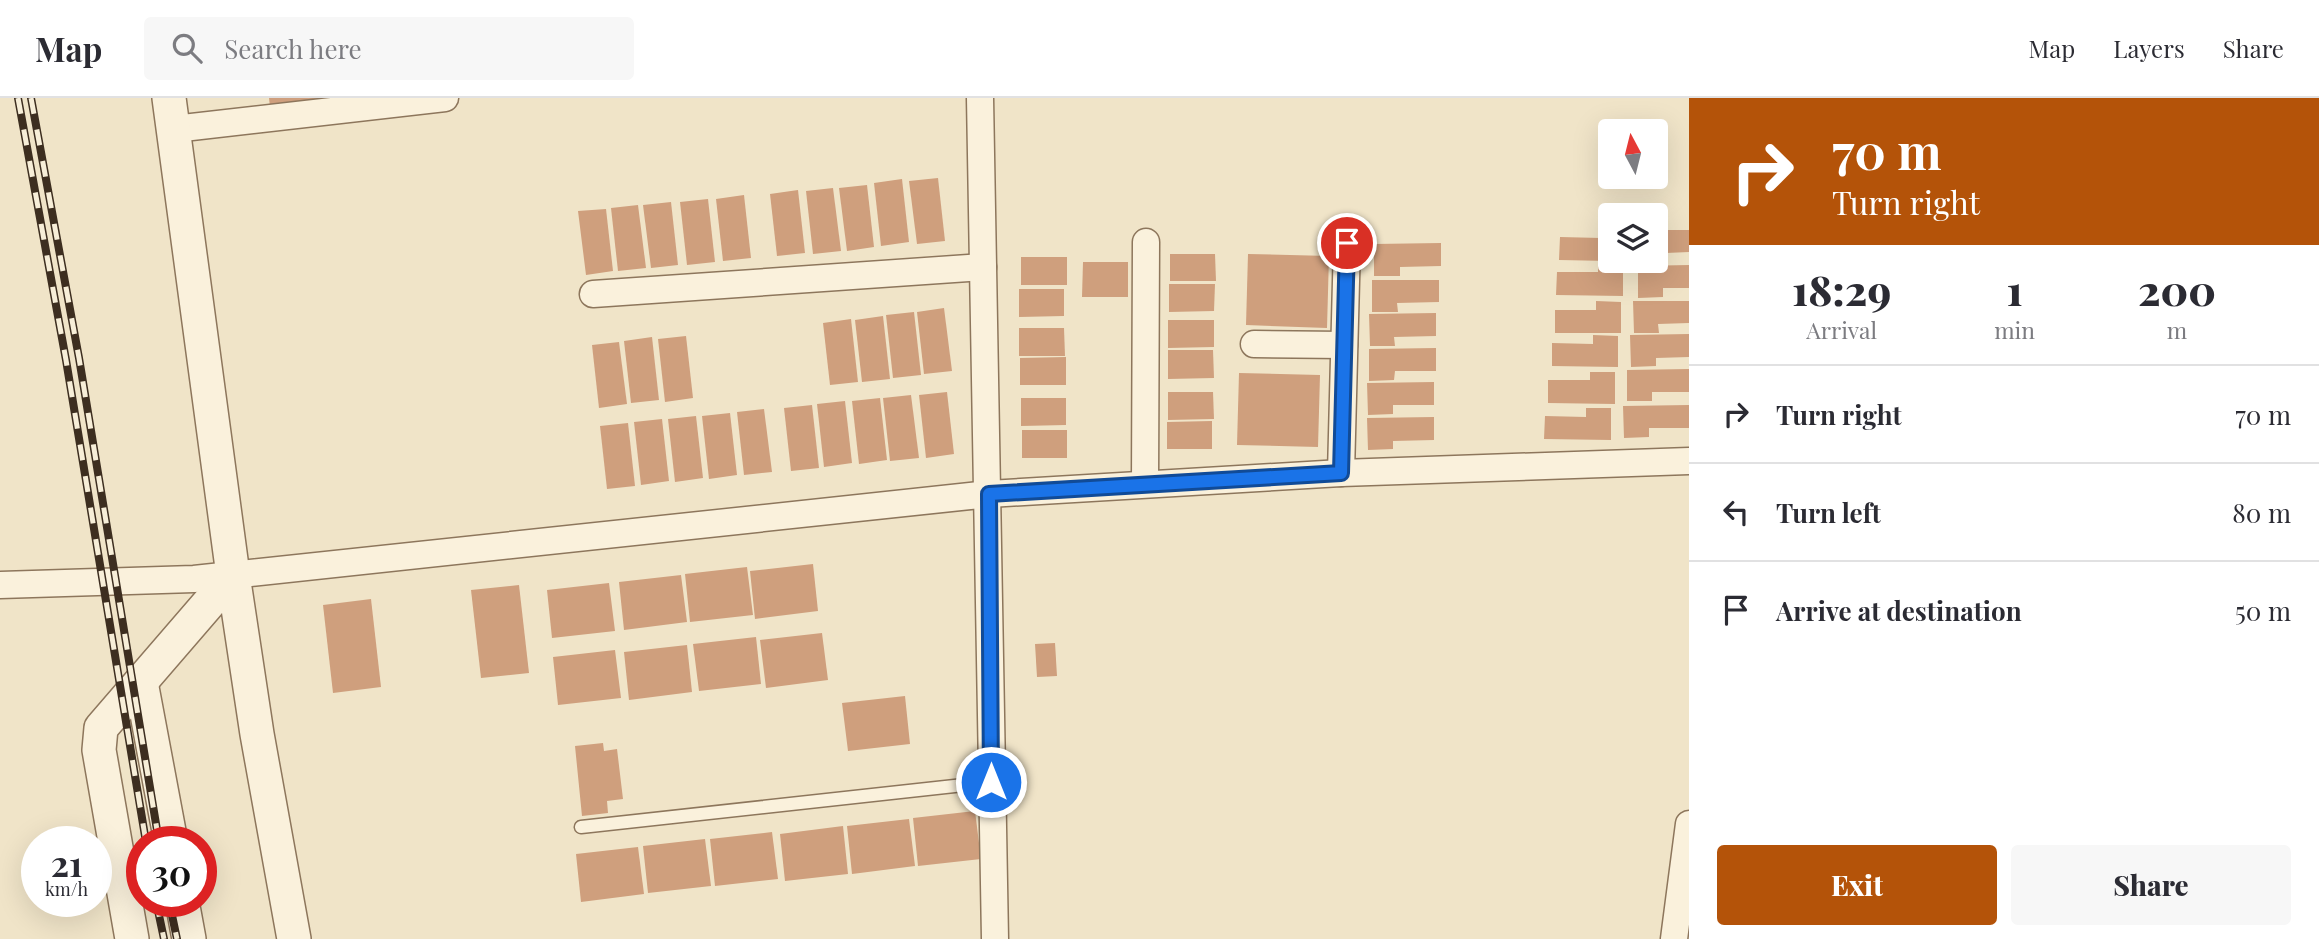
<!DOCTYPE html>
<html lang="en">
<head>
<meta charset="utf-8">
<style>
	:root { --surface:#fff; --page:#f7f7f7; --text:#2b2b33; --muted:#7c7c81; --line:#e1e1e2; --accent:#b45309 }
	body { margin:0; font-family:"Playfair Display",serif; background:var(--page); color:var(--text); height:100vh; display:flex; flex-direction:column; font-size:26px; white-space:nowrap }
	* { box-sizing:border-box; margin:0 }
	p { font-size:23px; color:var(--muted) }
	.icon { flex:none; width:38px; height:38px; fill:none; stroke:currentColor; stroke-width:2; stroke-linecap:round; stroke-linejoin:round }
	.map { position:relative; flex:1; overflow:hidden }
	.drawer { display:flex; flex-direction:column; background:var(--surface); width:630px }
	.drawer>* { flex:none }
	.top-card { background:#b45309; color:#fff; overflow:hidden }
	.needle { width:46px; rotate:353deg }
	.fabs { position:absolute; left:1598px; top:21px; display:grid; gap:14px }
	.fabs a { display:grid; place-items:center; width:70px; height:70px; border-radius:7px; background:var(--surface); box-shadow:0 7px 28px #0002; font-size:35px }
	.speed { position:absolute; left:21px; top:728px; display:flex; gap:14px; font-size:35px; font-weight:700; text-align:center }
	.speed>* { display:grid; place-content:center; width:91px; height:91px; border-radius:50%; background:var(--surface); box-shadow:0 7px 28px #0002; line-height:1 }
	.speed small { font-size:18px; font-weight:400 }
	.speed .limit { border:10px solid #d22; background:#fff; color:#111 }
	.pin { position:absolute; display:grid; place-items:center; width:60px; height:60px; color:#fff; margin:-30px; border:4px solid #fff; border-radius:50%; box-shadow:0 2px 7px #0007 }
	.me { position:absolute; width:77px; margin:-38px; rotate:0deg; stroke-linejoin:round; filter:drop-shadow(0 0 5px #0008) }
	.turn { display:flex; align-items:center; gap:24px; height:147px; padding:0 28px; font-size:32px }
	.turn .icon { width:91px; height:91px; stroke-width:2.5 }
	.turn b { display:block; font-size:49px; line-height:60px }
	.eta { display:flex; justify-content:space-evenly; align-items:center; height:119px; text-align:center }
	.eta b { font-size:42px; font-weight:800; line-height:49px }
	.cta { display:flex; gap:14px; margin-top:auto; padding:14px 28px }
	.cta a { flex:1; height:80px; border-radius:7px; background:var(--accent); color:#fff; font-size:28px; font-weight:800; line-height:80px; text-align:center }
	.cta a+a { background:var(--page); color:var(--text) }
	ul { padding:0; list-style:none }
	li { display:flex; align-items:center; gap:21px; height:98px; padding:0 28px; border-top:2px solid var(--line) }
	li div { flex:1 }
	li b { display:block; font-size:26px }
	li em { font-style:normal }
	header { display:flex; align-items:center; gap:42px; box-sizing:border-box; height:98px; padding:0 35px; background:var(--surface); border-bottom:2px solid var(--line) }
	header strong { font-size:33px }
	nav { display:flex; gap:38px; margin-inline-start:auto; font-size:24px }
	.search { width:490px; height:63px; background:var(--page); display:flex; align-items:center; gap:18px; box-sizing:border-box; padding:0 24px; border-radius:7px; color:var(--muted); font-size:26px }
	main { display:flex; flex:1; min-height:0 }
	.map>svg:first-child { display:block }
	.building { fill:#cf9f7d }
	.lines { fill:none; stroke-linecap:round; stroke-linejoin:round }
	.service-casing { stroke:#8d765c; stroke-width:15 }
	.minor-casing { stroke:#8d765c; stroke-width:29 }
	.tertiary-casing { stroke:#8d765c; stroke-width:36 }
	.service { stroke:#faf1dc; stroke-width:12 }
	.minor { stroke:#faf1dc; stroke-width:26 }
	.tertiary { stroke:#faf1dc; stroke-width:33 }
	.rail-casing { stroke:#3d2e20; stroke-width:8 }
	.rail { stroke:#f7eed8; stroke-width:5; stroke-dasharray:16; stroke-linecap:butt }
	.route-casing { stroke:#114b97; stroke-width:18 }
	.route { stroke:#1a73e8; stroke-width:12 }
</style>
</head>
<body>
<header>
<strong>Map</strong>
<div class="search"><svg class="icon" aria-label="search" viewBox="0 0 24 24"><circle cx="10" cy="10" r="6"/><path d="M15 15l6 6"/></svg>Search here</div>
<nav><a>Map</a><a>Layers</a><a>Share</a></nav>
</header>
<main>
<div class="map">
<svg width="1689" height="841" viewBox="0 0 1689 841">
	<rect width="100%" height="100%" fill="#f0e4c8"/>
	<g class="building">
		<path d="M269 0H328V2L270 9Z"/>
		<path d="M938 80 945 143 917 146 909 83Z"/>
		<path d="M902 81 909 144 881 148 874 85Z"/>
		<path d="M867 87 874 149 847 153 839 90Z"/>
		<path d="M833 90 841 153 813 156 806 93Z"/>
		<path d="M798 92 805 155 777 158 770 96Z"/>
		<path d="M744 97 751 160 723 163 716 101Z"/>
		<path d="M708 101 715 164 687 167 680 104Z"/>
		<path d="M671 104 678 167 651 170 643 107Z"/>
		<path d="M638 107 646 170 618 173 611 110Z"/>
		<path d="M606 111 613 173 586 177 578 113Z"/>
		<path d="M1601 131H1610V163L1559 162 1560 139 1601 140Z"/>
		<path d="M1656 132H1689V154L1666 155V164H1656Z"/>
		<path d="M1441 145V168L1400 169V178H1374V146Z"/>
		<path d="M1170 156H1215L1216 183H1170Z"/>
		<path d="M1248 156 1329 158 1327 230 1246 227Z"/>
		<rect x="1021" y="159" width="46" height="28"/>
		<path d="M1083 164H1128V199H1082Z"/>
		<path d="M1598 165 1623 166V198L1556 197 1557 174H1598Z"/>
		<path d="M1689 167V190H1663V199L1638 200V168Z"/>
		<path d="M1372 182H1439V204L1397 205 1398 214H1372Z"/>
		<path d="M1169 186H1215L1214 213 1169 214Z"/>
		<path d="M1019 191H1064V218L1019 219Z"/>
		<path d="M1596 203 1621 204V235H1555V212H1596Z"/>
		<path d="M1633 203H1689V225L1658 226 1659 235H1634Z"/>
		<path d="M944 210 952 273 924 276 917 214Z"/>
		<path d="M914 214 921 277 893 280 886 217Z"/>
		<path d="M1436 215V238L1394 239 1395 248H1370L1369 216Z"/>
		<path d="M883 218 890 281 862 284 855 222Z"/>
		<path d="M851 221 858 284 830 287 823 225Z"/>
		<path d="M1168 222H1214V249L1168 250Z"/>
		<path d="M1019 230H1064L1065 258H1019Z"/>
		<path d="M1689 236V259L1656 260V268L1631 269 1630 237Z"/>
		<path d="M1593 237 1618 238V269L1552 268V245L1593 246Z"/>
		<path d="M686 238 693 300 665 304 658 241Z"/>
		<path d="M652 239 659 302 631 305 624 243Z"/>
		<path d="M619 244 627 306 599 310 592 247Z"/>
		<path d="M1436 250V273H1395L1394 282 1369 283V251Z"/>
		<path d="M1168 252H1213L1214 280 1168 281Z"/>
		<path d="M1066 259V287H1020V260Z"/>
		<path d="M1689 271V294H1652V303H1627V272Z"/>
		<path d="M1590 274H1615V306L1548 305V282H1590Z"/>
		<path d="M1239 275 1320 277 1318 349 1237 347Z"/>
		<path d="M1434 284V307H1393V316L1368 317 1367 285Z"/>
		<path d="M947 294 954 356 926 360 919 297Z"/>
		<path d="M1168 294H1213L1214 321 1168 322Z"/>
		<path d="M911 297 919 360 890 363 883 300Z"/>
		<path d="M880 300 887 362 859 366 852 303Z"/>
		<path d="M1021 300H1066V327L1021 328Z"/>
		<path d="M845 303 852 365 824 369 817 306Z"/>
		<path d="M812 307 819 370 791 373 784 310Z"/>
		<path d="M1689 307V330H1649V339L1624 340 1623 308Z"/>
		<path d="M1586 310H1611V342L1544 341 1545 318 1586 319Z"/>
		<path d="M764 311 772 374 744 377 737 314Z"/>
		<path d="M730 315 737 377 709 381 702 318Z"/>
		<path d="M696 318 703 380 675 384 668 321Z"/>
		<path d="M1434 319V342L1393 343V351L1368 352 1367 320Z"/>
		<path d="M662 321 669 383 641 387 634 324Z"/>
		<path d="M1212 323V351H1167V324Z"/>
		<path d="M628 325 635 388 607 391 600 328Z"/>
		<rect x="1022" y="332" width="45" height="28"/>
		<path d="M813 466 818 513 755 521 750 473Z"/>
		<path d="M747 469 753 517 690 524 685 476Z"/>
		<path d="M681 477 687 524 624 532 619 484Z"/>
		<path d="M609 485 615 533 552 540 547 492Z"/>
		<path d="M519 487 529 575 481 580 471 492Z"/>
		<path d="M371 501 381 589 333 595 323 507Z"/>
		<path d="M822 535 828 582 766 590 760 542Z"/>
		<path d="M756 539 761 586 699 593 693 546Z"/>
		<path d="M1055 545 1057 578 1037 579 1035 546Z"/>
		<path d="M687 547 692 594 629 602 624 554Z"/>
		<path d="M615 552 621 600 558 607 553 559Z"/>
		<path d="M905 598 910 646 848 653 842 605Z"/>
		<path d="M603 645 604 653 617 651 623 701 607 703 608 715 582 718 575 648Z"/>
		<path d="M975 713 981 761 918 768 913 720Z"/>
		<path d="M909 721 915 768 852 776 847 728Z"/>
		<path d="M843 728 848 776 785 783 780 736Z"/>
		<path d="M772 734 778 781 715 788 710 741Z"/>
		<path d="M705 741 711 788 648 795 643 748Z"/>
		<path d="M638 749 644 796 581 804 576 756Z"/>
	</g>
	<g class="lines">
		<defs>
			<path id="service" d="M581 729 991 684"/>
			<g id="minor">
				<path d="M980 0 995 841"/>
				<path d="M174 31 445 0"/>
				<path d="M593 196 983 169"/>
				<path d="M1254 246 1344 247"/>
				<path d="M1341 375 1347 145"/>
				<path d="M1145 386 1146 144"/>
				<path d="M0 487 194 481 989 396 1341 375 1689 363"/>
				<path d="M1674 841 1689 726"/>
			</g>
			<g id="tertiary">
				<path d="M169 0 233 477 257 636 294 841"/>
				<path d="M141 584 171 744"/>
				<path d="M182 803 189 841"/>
				<path d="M132 841 99 652 101 630 233 477"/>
			</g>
		</defs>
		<use href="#service" class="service-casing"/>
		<use href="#minor" class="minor-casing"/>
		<use href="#tertiary" class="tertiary-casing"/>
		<use href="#service" class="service"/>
		<use href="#minor" class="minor"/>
		<use href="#tertiary" class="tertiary"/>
		<defs>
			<g id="rail">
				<path d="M18 0 66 262 146 744"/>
				<path d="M31 0 79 260 159 744"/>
				<path d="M156 803 164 841"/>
				<path d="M169 803 177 841"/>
			</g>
		</defs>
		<use href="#rail" class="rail-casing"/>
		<use href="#rail" class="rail"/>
	</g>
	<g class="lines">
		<defs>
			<path id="route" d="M991 684 989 396 1341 375 1347 145"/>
		</defs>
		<use href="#route" class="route-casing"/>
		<use href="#route" class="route"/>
	</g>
</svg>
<div class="fabs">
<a><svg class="needle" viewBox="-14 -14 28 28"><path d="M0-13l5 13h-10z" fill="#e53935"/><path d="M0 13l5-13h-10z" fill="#7c7c81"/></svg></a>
<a><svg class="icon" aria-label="layers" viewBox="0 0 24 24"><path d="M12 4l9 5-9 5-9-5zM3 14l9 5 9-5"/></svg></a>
</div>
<div class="speed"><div>21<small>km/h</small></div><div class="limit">30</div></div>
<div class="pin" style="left:1347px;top:145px;background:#d93025"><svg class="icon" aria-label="arrive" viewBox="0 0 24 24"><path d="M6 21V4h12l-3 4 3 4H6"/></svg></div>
<svg class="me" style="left:991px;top:684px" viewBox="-20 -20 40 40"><circle r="17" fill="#1a73e8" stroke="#fff" stroke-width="3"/><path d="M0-11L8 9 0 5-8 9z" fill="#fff"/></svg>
</div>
<section class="drawer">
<div class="top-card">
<div class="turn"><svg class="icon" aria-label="right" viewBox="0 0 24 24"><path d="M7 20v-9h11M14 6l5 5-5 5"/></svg><div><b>70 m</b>Turn right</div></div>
</div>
<div class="eta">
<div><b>18:29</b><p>Arrival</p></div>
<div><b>1</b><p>min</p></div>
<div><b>200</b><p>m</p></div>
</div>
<ul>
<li><svg class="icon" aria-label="right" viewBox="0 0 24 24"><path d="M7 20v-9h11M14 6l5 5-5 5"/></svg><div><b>Turn right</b></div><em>70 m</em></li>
<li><svg class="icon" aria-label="left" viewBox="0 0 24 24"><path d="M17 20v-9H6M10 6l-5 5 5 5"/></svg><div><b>Turn left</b></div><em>80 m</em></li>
<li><svg class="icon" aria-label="arrive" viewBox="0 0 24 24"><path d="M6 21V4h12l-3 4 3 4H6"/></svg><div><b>Arrive at destination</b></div><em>50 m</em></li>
</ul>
<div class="cta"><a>Exit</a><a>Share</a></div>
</section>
</main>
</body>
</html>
